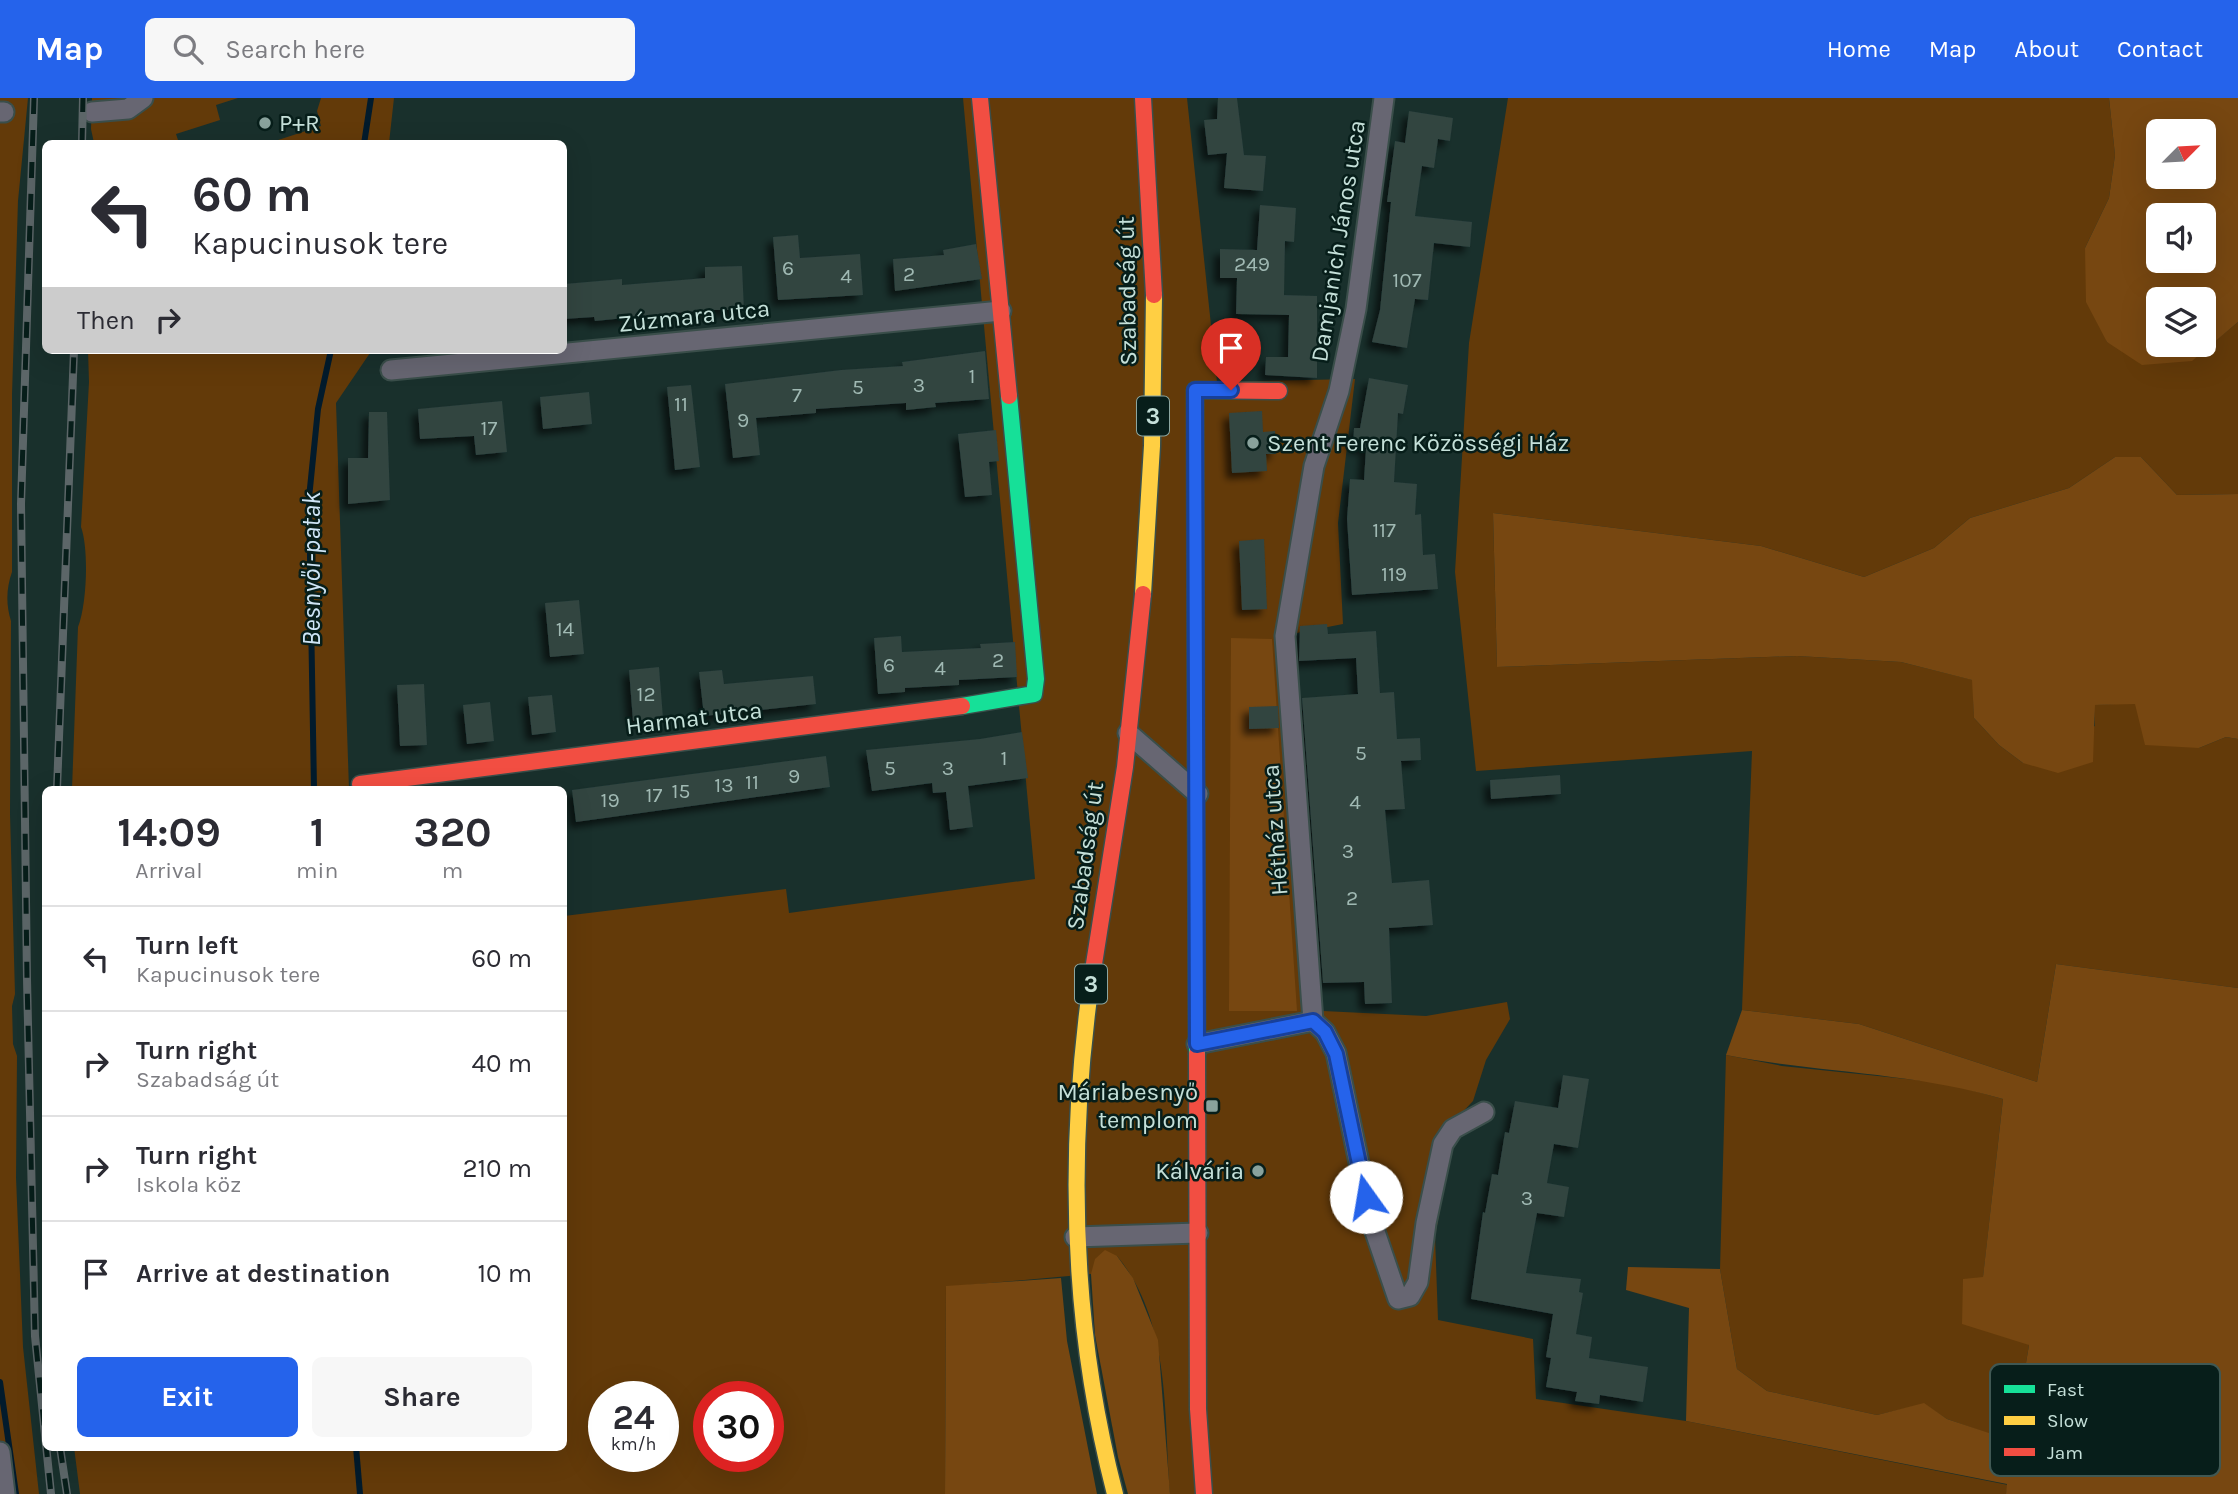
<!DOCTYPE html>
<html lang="en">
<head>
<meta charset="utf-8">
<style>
	:root { --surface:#fff; --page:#f7f7f7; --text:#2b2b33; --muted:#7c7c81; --line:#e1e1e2; --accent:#2563eb }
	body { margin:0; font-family:Karla,sans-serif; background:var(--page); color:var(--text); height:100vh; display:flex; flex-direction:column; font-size:26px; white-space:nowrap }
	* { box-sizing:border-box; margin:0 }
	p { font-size:23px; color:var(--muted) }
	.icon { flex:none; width:38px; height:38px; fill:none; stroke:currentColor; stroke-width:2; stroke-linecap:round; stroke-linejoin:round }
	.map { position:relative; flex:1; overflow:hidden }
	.drawer { position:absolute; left:42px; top:688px; width:525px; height:665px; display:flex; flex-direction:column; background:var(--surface); border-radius:10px; box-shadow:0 7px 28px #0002 }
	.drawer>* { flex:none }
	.hud { position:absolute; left:42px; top:42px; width:525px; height:214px; border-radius:10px; box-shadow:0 7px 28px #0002; background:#fff; color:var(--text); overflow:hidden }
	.needle { width:46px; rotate:66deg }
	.controls { position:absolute; left:2146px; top:21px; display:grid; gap:14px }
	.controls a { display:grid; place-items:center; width:70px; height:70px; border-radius:10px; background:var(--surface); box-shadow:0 7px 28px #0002; font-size:35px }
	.speed { position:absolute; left:588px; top:1283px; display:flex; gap:14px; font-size:35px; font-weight:700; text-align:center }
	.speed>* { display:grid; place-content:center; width:91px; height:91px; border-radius:50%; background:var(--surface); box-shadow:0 7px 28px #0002; line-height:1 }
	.speed small { font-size:18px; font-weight:400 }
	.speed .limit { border:10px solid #d22; background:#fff; color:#111 }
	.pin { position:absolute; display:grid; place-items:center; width:60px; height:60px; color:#fff; margin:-72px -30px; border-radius:50% 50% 50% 0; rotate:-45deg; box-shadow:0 0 7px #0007 }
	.pin .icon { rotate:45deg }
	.me { position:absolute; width:77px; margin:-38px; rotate:347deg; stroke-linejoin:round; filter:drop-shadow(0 0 5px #0008) }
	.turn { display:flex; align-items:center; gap:24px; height:147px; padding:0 35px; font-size:32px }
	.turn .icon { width:91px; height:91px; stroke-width:2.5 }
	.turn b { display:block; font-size:49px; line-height:60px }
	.then { display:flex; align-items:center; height:66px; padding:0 35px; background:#0003; gap:14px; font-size:26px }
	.eta { display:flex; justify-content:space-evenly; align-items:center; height:119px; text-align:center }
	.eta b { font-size:42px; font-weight:700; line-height:49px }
	.primary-button { display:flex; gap:14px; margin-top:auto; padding:14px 35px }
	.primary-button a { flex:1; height:80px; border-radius:10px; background:var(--accent); color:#fff; font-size:28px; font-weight:700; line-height:80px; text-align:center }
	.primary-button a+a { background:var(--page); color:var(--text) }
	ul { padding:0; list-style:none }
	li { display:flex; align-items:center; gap:21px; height:105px; padding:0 35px; border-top:2px solid var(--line) }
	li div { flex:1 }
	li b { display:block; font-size:26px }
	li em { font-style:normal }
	header { display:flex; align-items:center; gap:42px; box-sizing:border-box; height:98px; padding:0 35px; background:var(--accent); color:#fff }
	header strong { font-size:33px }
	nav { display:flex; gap:38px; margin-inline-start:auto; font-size:24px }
	.search { width:490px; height:63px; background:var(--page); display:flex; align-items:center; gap:18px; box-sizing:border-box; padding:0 24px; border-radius:10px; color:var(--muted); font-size:26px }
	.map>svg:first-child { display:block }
	.green { fill:#633a09; fill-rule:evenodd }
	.forest { fill:#774711; fill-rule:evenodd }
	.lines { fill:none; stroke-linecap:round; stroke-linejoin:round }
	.stream { stroke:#021b2c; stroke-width:6 }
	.building { fill:#304441; filter:url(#shadow) }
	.street-casing { stroke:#3a4e4a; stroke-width:23 }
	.fast-casing { stroke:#3a4e4a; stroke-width:19 }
	.slow-casing { stroke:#3a4e4a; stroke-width:19 }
	.jam-casing { stroke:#3a4e4a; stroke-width:19 }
	.street { stroke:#676672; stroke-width:19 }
	.fast { stroke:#16e098; stroke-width:16 }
	.slow { stroke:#ffcf43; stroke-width:16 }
	.jam { stroke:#f24e42; stroke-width:16 }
	.rail-casing { stroke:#5c6668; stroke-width:8 }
	.rail { stroke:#071e1a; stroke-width:5; stroke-dasharray:16; stroke-linecap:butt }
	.route-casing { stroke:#184099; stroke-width:18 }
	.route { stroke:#2563eb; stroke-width:12 }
	.poi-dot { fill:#89a29c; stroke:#071e1a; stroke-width:2.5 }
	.labels { text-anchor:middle; stroke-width:5; stroke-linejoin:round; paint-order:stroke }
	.number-label { font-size:21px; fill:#a0b9b3 }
	.shield { fill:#071e1a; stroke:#8ca6a0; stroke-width:2 }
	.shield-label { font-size:23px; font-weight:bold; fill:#c5e0d9 }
	.poi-label { font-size:24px; fill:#c5e0d9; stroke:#071e1a; text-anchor:start }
	.street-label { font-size:24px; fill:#c5e0d9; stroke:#071e1a }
	.water-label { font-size:26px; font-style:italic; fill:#cee4f5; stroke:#071e1a }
	.key { fill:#071e1a; stroke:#405853; stroke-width:2 }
	.key-label { font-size:19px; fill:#c5e0d9 }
</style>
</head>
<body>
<header>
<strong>Map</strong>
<div class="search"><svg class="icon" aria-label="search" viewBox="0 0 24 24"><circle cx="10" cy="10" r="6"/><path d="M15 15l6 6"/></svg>Search here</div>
<nav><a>Home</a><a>Map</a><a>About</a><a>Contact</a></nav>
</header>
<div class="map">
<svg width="2238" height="1396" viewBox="0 0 2238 1396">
	<defs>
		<filter id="shadow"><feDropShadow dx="-6" dy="6" stdDeviation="3.5" flood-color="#0009"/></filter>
	</defs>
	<rect width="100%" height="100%" fill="#19302c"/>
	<g class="green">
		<path d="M0 0H28L18 103 12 297V474C6 491 6 507 11 523L10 716 15 896 12 908 13 946 17 958 16 1080 23 1249 39 1396H0Z"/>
		<path d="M92 0H238L216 7 220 22 176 36 179 45H94L91 31Z"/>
		<path d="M321 0H394L389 45H269L321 28 317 13Z"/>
		<path d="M963 0H1187L1217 284 1355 281 1338 425 1343 526 1292 536 1323 913 1426 918 1507 904 1510 921 1486 962 1473 1003 1458 1019 1435 1138 1438 1222 1533 1241 1536 1301 1686 1323 2008 1387 2006 1396H1170C1164 1317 1171 1223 1117 1158L1091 1176 946 1189 945 1396H80L74 1349H564V818L786 791 789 815 1035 781ZM604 1298H663V1358H604ZM709 1298H768V1358H709Z"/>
		<path d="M1508 0H2109L2115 57 2109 100 2085 150 2107 244 2192 262 2238 224V396L2177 397 2141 359H2115L2069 390 1970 420 1934 450 1864 479 1761 448 1493 415 1497 569 1797 558 1901 564 1973 582 1974 620 1999 647 2023 665 2095 628 2094 607 2135 605 2199 650 2226 639 2238 641V890L2056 866 2037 984 1859 926 1742 912 1752 653 1476 673 1455 474 1469 245Z"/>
		<path d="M88 252H372L336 305 349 691H72L78 529C87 506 89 451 81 429L89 284Z"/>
		<path d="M1726 957 1782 968 1945 985 2003 1001 1983 1180 2029 1247 2013 1344 1947 1321 1924 1306 1877 1317 1767 1293 1737 1271 1720 1171Z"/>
	</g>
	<g class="forest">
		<path d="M2109 0H2238V224L2192 263 2142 267 2107 244 2086 204 2085 150 2109 100 2115 57ZM2158 33H2203V79H2158ZM2158 117H2203V163H2158ZM2158 201H2203V247H2158Z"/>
		<path d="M2115 359H2141L2177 397 2238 396V641L2226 639 2199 650 2145 647 2135 606 2095 607 2093 664 2058 675 2023 665 1999 647 1974 620 1972 582 1901 564 1797 558 1497 569 1493 415 1761 448 1864 479 1934 450 1970 420 2069 390Z"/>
		<path d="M1231 540 1272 541 1297 913H1229Z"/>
		<path d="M2056 866 2238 890V1396H2006L2007 1386 1686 1323 1689 1210 1626 1192 1628 1169 1720 1171 1737 1271 1767 1293 1877 1317 1924 1305 1947 1321 2013 1343 2029 1247 1962 1226 1963 1181 1983 1179 2003 1001C1913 974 1818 975 1726 957L1742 912 1859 926 2037 984Z"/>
		<path d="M1105 1152 1117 1158 1133 1180 1158 1242 1170 1396H1128L1118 1359 1095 1237 1091 1176 1095 1161Z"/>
		<path d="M1061 1180 1067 1243 1097 1396H945L946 1188Z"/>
	</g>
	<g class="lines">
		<g class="stream">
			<path d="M364 46 371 0"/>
			<path d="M314 691 309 400 318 311 331 252"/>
			<path d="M0 1284 16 1396"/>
			<path d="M356 1349 360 1396"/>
		</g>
	</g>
	<g class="building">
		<path d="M1218 0H1237L1244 57 1266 58 1263 93 1224 90 1227 55 1208 57 1204 22 1217 21Z"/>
		<path d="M1409 13 1453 20 1450 43 1438 41 1434 70 1422 68 1415 118 1472 124 1470 149 1434 145 1428 202 1415 201 1407 250 1372 244 1380 212 1391 104H1387L1395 43 1405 45Z"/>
		<path d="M1260 107 1296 110 1294 144 1285 143 1284 197 1317 198V280L1265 277 1266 259H1288L1289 217 1236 216 1237 180H1220V151L1257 152Z"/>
		<path d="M798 137 800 160 860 156 863 197 778 202 773 139Z"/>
		<path d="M976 146 982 181 895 193 893 161 944 157 943 152Z"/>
		<path d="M742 168 744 212H706L595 223 594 219 564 221V186L622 181V187L705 180V169Z"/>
		<path d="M985 253 989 301 935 305 936 309 906 312V305L816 311V315L756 320 760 357 733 360 725 286 841 272 903 268 902 264Z"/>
		<path d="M1369 280 1408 287 1403 316 1398 315 1394 384 1417 386 1415 417 1421 416 1423 457 1435 456 1438 491 1352 497 1347 421 1350 381 1364 382 1366 350 1353 349 1354 330H1360Z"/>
		<path d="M691 287 700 369 675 372 667 289Z"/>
		<path d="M589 294 592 326 543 331 540 299Z"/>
		<path d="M502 303 507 354 476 357 474 338 420 341 418 311Z"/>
		<path d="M1262 313 1263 334 1275 333 1276 356H1266L1267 373 1232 375 1229 315Z"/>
		<path d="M369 314H387L390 402 348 406V360H368Z"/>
		<path d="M996 332 999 363 989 364 992 397 965 399 958 336Z"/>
		<path d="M1264 441 1267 511 1242 512 1239 443Z"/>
		<path d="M579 502 584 556 550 559 545 505Z"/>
		<path d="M1327 526 1328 536 1376 533 1380 595 1394 594 1397 641 1420 640 1421 662 1401 663 1405 711 1385 712 1392 785 1429 782 1433 827 1389 830 1392 905 1365 906 1364 884 1323 885 1302 600 1358 596 1356 560 1299 563 1300 528Z"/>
		<path d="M901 538 902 554 981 550 980 546 1015 544 1017 579 959 582V587L905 590V594L878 596 874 540Z"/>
		<path d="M659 569 663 620 633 623 629 572Z"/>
		<path d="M722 572 724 586 813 578 816 606 704 618 699 574Z"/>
		<path d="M424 586 427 647 400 648 397 587Z"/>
		<path d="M552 597 556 634 532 637 528 599Z"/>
		<path d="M490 604 494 643 467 646 463 607Z"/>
		<path d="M1278 608 1279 630 1249 631V609Z"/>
		<path d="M1022 634 1028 680 968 688 973 729 950 732 946 694 933 695 932 685 872 693 866 652 980 641Z"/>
		<path d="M826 658 830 689 576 724 572 692Z"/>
		<path d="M1560 677 1561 696 1491 701 1490 682Z"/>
		<path d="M1563 977 1589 981 1578 1050 1554 1046 1547 1085 1569 1089 1564 1119 1537 1115 1526 1175 1581 1181 1579 1194 1583 1195 1576 1236 1592 1239 1589 1260 1648 1269 1643 1304 1600 1297 1599 1306 1575 1303 1577 1294 1546 1289 1551 1260 1546 1259 1553 1216 1471 1201 1483 1114 1485 1115 1492 1076 1498 1077 1505 1034 1509 1035 1515 1003 1558 1010Z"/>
	</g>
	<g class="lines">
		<defs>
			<g id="street">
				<path d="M0 14H4"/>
				<path d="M92 14 128 11 143 0"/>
				<path d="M391 272 1001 213"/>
				<path d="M1128 635 1198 696"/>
				<path d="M1313 923 1285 538 1314 368 1339 293 1356 211 1384 0"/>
				<path d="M1313 923 1325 934 1336 955 1371 1122 1398 1201 1410 1198 1418 1184 1426 1125 1443 1046 1453 1031 1484 1014"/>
				<path d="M1197 946 1313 923"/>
				<path d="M1075 1139 1198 1135"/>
				<path d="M0 1354 5 1396"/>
			</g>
			<g id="fast">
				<path d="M962 608 1034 596 1036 581 1009 298"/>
				<path d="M1196 686 1197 956"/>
			</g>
			<g id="slow">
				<path d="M1143 496 1152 348 1154 197"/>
				<path d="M1091 885C1067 1057 1071 1227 1115 1396"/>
			</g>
			<g id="jam">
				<path d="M980 0 1009 298"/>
				<path d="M1143 0 1154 197"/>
				<path d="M360 686 962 608"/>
				<path d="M1196 686 1195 292 1279 293"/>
				<path d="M1091 885 1125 669 1143 496"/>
				<path d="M1197 956 1198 1311 1204 1396"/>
			</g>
		</defs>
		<use href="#street" class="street-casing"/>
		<use href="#fast" class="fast-casing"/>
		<use href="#slow" class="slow-casing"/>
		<use href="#jam" class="jam-casing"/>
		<use href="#street" class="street"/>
		<use href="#fast" class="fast"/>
		<use href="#slow" class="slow"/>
		<use href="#jam" class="jam"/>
		<defs>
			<g id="rail">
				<path d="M34 0 21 406 27 881 35 1238 51 1396"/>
				<path d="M82 46 83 0"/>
				<path d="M57 691 74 252"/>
				<path d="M60 1349 67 1396"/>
			</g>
		</defs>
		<use href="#rail" class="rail-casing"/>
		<use href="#rail" class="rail"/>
	</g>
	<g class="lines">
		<defs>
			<path id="route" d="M1231 292H1195L1197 946 1313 923 1325 934 1336 956 1366 1099"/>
		</defs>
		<use href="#route" class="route-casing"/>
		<use href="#route" class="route"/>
	</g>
	<g class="poi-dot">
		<circle cx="265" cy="25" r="7"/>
		<circle cx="1253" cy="345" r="7"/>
		<rect x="1205" y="1001" width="14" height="14" rx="3.5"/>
		<circle cx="1258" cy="1073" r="7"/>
	</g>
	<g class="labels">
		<g class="number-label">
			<text x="1252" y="173">249</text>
			<text x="788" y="177">6</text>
			<text x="909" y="183">2</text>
			<text x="846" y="185">4</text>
			<text x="1407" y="189">107</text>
			<text x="972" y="285">1</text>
			<text x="919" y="294">3</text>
			<text x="858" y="296">5</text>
			<text x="797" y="304">7</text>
			<text x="681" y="313">11</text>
			<text x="743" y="329">9</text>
			<text x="489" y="337">17</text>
			<text x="1384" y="439">117</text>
			<text x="1394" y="483">119</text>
			<text x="565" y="538">14</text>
			<text x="998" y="569">2</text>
			<text x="889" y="574">6</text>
			<text x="940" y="577">4</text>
			<text x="646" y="603">12</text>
			<text x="1361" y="662">5</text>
			<text x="1004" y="667">1</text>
			<text x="890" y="677">5</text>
			<text x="948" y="677">3</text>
			<text x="794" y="685">9</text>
			<text x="752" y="691">11</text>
			<text x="724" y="694">13</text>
			<text x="681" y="700">15</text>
			<text x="654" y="704">17</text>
			<text x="610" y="709">19</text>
			<text x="1355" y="711">4</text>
			<text x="1348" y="760">3</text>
			<text x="1352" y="807">2</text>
			<text x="1527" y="1107">3</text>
		</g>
		<g class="shield">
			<rect x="1137" y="298.5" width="32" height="39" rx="5"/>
			<rect x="1075" y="866.5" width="32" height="39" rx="5"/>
		</g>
		<g class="shield-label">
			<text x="1153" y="326">3</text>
			<text x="1091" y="894">3</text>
		</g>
		<g class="poi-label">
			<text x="279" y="33">P+R</text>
			<text x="1267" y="353">Szent Ferenc Közösségi Ház</text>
			<text x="1198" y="1002" text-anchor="end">Máriabesnyő<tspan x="1198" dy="28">templom</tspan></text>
			<text x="1244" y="1081" text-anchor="end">Kálvária</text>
		</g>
		<g class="street-label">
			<text transform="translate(1338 143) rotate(-81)" y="8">Damjanich János utca</text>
			<text transform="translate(1127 193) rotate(-91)" y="8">Szabadság út</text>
			<text transform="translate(694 218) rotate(-6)" y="8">Zúzmara utca</text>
			<text transform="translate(694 620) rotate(-7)" y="8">Harmat utca</text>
			<text transform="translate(1275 732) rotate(-94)" y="8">Hétház utca</text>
			<text transform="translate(1085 758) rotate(-82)" y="8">Szabadság út</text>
		</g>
		<g class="water-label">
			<text transform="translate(311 471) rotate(-90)" y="9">Besnyői-patak</text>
		</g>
	</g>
	<rect x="1990" y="1266" width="230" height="112" rx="10" class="key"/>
	<rect x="2004" y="1287" width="31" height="8" fill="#16e098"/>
	<rect x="2004" y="1318" width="31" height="9" fill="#ffcf43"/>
	<rect x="2004" y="1350" width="31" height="8" fill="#f24e42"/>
	<g class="key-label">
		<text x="2047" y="1298">Fast</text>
		<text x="2047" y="1329">Slow</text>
		<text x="2047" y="1361">Jam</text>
	</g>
</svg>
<div class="controls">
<a><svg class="needle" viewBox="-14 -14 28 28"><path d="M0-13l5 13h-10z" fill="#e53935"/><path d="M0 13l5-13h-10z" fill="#7c7c81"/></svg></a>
<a><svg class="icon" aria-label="sound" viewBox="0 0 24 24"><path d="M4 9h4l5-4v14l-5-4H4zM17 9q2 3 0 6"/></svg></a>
<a><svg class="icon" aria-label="layers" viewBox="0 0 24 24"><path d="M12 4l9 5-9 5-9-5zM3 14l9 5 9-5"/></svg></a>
</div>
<div class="speed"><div>24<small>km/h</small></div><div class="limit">30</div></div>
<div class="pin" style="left:1231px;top:292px;background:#d93025"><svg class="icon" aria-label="arrive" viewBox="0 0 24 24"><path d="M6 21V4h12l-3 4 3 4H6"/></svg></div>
<svg class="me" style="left:1366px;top:1099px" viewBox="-20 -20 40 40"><circle r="19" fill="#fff"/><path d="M0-13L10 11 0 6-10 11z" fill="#2563eb"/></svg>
<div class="hud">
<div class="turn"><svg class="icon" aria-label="left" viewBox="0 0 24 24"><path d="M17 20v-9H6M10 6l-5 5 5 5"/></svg><div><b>60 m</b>Kapucinusok tere</div></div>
<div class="then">Then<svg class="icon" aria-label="right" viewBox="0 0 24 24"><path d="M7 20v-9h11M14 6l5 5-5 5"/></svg></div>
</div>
<section class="drawer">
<div class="eta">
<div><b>14:09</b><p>Arrival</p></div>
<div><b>1</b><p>min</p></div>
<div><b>320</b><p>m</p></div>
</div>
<ul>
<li><svg class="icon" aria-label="left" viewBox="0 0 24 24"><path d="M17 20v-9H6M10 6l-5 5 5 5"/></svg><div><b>Turn left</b><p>Kapucinusok tere</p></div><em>60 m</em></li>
<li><svg class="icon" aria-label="right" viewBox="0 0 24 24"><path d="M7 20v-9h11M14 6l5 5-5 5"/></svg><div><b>Turn right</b><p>Szabadság út</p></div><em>40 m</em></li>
<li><svg class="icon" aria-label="right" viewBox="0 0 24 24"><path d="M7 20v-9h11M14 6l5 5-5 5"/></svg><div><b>Turn right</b><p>Iskola köz</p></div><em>210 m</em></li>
<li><svg class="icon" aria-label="arrive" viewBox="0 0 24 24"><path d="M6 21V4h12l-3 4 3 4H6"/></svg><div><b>Arrive at destination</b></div><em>10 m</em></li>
</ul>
<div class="primary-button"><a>Exit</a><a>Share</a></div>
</section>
</div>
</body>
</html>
